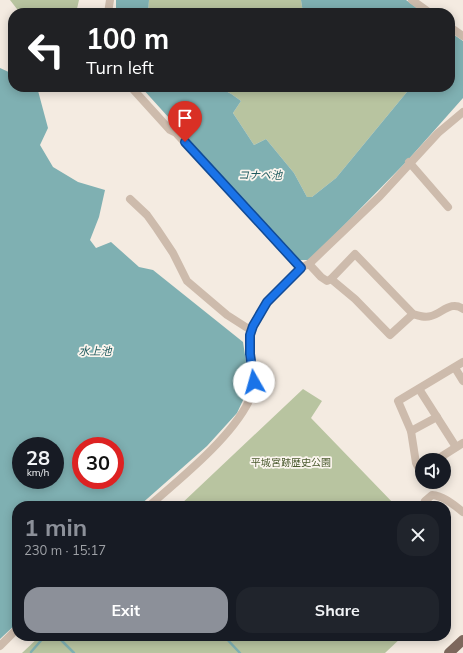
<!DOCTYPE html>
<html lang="en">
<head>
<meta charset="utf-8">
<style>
	:root { --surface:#171b24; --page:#20242c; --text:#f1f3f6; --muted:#9ea1a6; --accent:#8c9099 }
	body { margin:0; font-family:Mulish,"Noto Sans JP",sans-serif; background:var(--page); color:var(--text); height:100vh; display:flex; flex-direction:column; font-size:15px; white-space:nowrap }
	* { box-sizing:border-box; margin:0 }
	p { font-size:13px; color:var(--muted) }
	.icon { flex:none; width:22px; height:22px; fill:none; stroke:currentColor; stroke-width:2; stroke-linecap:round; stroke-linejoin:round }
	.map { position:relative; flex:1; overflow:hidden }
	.details { position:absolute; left:12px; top:501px; width:439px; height:140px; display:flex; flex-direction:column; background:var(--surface); border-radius:16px; box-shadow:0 2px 10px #0003 }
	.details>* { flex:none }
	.hud { position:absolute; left:8px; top:8px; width:447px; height:84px; border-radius:16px; box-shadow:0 2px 10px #0003; background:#202124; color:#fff; overflow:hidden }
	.tools { position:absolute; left:415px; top:453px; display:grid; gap:8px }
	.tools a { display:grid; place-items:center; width:36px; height:36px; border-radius:50%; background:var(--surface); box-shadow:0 2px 10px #0003; font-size:20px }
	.speed { position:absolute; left:12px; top:437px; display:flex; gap:8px; font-size:20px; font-weight:700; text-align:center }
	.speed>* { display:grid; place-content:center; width:52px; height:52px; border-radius:50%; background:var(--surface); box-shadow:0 2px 10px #0003; line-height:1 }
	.speed small { font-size:10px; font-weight:400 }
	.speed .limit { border:6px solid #d22; background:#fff; color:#111 }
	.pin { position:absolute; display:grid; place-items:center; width:34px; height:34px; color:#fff; margin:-41px -17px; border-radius:50% 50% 50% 0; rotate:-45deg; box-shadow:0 0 4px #0007 }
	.pin .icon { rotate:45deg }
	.me { position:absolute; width:44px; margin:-22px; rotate:353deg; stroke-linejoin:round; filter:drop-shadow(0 0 3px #0008) }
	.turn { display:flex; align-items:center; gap:14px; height:84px; padding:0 12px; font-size:18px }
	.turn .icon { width:52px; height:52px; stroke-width:2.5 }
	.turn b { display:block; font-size:28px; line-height:34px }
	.round { display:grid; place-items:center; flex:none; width:42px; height:42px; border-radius:16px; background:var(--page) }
	.overview { display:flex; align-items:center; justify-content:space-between; height:68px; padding:0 12px }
	h1 { font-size:24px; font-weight:700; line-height:30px; color:var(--accent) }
	.action { display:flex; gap:8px; margin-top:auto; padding:8px 12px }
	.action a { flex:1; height:46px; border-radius:16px; background:var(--accent); color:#fff; font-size:16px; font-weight:700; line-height:46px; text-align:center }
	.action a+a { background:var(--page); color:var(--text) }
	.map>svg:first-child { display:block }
	.green { fill:#b8c4a0 }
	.water { fill:#7fb0b2; fill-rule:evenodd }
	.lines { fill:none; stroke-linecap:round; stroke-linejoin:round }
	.stream { stroke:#7fb0b2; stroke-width:2.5 }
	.minor { stroke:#cdbbac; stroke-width:8 }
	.major { stroke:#7d675c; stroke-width:10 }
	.route-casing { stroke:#114b97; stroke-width:10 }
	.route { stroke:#1a73e8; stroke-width:7 }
	.labels { text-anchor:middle; stroke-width:3.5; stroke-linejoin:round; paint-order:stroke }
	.park-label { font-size:10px; fill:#4a5a2e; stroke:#fbf5ee }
	.water-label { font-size:11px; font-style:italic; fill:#1f5a5e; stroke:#fbf5ee }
</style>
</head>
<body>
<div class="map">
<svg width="463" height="653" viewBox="0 0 463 653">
	<rect width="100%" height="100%" fill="#f4ebe1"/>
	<g class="green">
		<path d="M10 0H79L76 13H20Z"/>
		<path d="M149 0H301L303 13H148Z"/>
		<path d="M213 87H411L336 178 312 197H307L294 173 266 139 254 145 233 113 241 101C232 94 225 89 213 87Z"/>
		<path d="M303 389 322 401 311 418 396 506H179Z"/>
		<path d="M40 636H403L385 653H22Z"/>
	</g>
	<g class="water">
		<path d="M116 0H149L148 13H116Z"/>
		<path d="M301 0H406L424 13H303Z"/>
		<path d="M450 32 463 41V98L408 160 310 260H298L141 87H213C225 89 232 94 241 101L233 113 254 145 266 139 294 173 307 197H312L336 178 411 87H450Z"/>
		<path d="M0 68 13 74V87H37L48 128 40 145 53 167 78 182 105 190 99 217 90 240 96 248 111 242 139 267 153 270 243 342 249 381 244 398 237 413 207 446 139 506H17V623L0 639ZM21 446H55V480H21ZM81 446H115V480H81Z"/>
	</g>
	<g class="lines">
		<g class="stream">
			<path d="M57 636 74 653"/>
			<path d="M224 636 240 653"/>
			<path d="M31 652 45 636"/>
		</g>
		<g class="minor">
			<path d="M412 0 430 13"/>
			<path d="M108 13 110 0"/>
			<path d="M450 27 463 36"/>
			<path d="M131 87 170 130 176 133 301 268"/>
			<path d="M409 162 448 207"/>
			<path d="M130 199 147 215 157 229 173 253 187 281 227 315 252 331"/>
			<path d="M309 264 321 277 327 281 331 279 355 254 413 314C419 316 425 318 431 316 442 313 452 300 463 309"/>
			<path d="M331 279 355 299 390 335 413 314"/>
			<path d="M455 368 463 381"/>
			<path d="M419 389 456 447"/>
			<path d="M411 431 437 417"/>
			<path d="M436 460 463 443"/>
			<path d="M422 469 420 471 416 463 411 431 398 401 463 362"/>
			<path d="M425 501 432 495C444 496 454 505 463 512"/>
			<path d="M149 506C181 478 230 439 249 401 260 380 246 357 250 335 253 316 277 292 290 279 294 275 297 271 301 268 304 266 307 265 309 264L380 196 438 133 463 112"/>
			<path d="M0 646 17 629"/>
		</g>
		<path class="major" d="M449 653 463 640"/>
	</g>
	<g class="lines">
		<defs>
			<path id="route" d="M185 142 301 268 267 302 253 326 250 335V354L254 382"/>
		</defs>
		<use href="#route" class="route-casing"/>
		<use href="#route" class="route"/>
	</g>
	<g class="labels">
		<g class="park-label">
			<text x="291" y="466">平城宮跡歴史公園</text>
		</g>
		<g class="water-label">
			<text x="260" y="179">コナベ池</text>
			<text x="95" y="355">水上池</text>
		</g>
	</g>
</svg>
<div class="tools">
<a><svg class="icon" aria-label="sound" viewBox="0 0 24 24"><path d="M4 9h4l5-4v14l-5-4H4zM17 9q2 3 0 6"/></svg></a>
</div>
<div class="speed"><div>28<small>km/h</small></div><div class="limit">30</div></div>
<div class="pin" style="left:185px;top:142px;background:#d93025"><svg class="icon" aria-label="arrive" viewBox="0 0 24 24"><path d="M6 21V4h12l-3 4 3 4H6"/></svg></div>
<svg class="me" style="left:254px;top:382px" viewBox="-20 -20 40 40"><circle r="19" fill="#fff"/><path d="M0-13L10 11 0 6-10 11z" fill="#1a73e8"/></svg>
<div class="hud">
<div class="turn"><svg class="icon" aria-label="left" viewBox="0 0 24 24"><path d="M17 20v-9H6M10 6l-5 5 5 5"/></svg><div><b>100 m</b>Turn left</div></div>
</div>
<section class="details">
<div class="overview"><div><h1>1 min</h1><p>230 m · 15:17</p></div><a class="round"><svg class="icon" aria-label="close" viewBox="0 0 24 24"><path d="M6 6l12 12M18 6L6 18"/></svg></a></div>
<div class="action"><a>Exit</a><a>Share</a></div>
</section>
</div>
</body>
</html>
